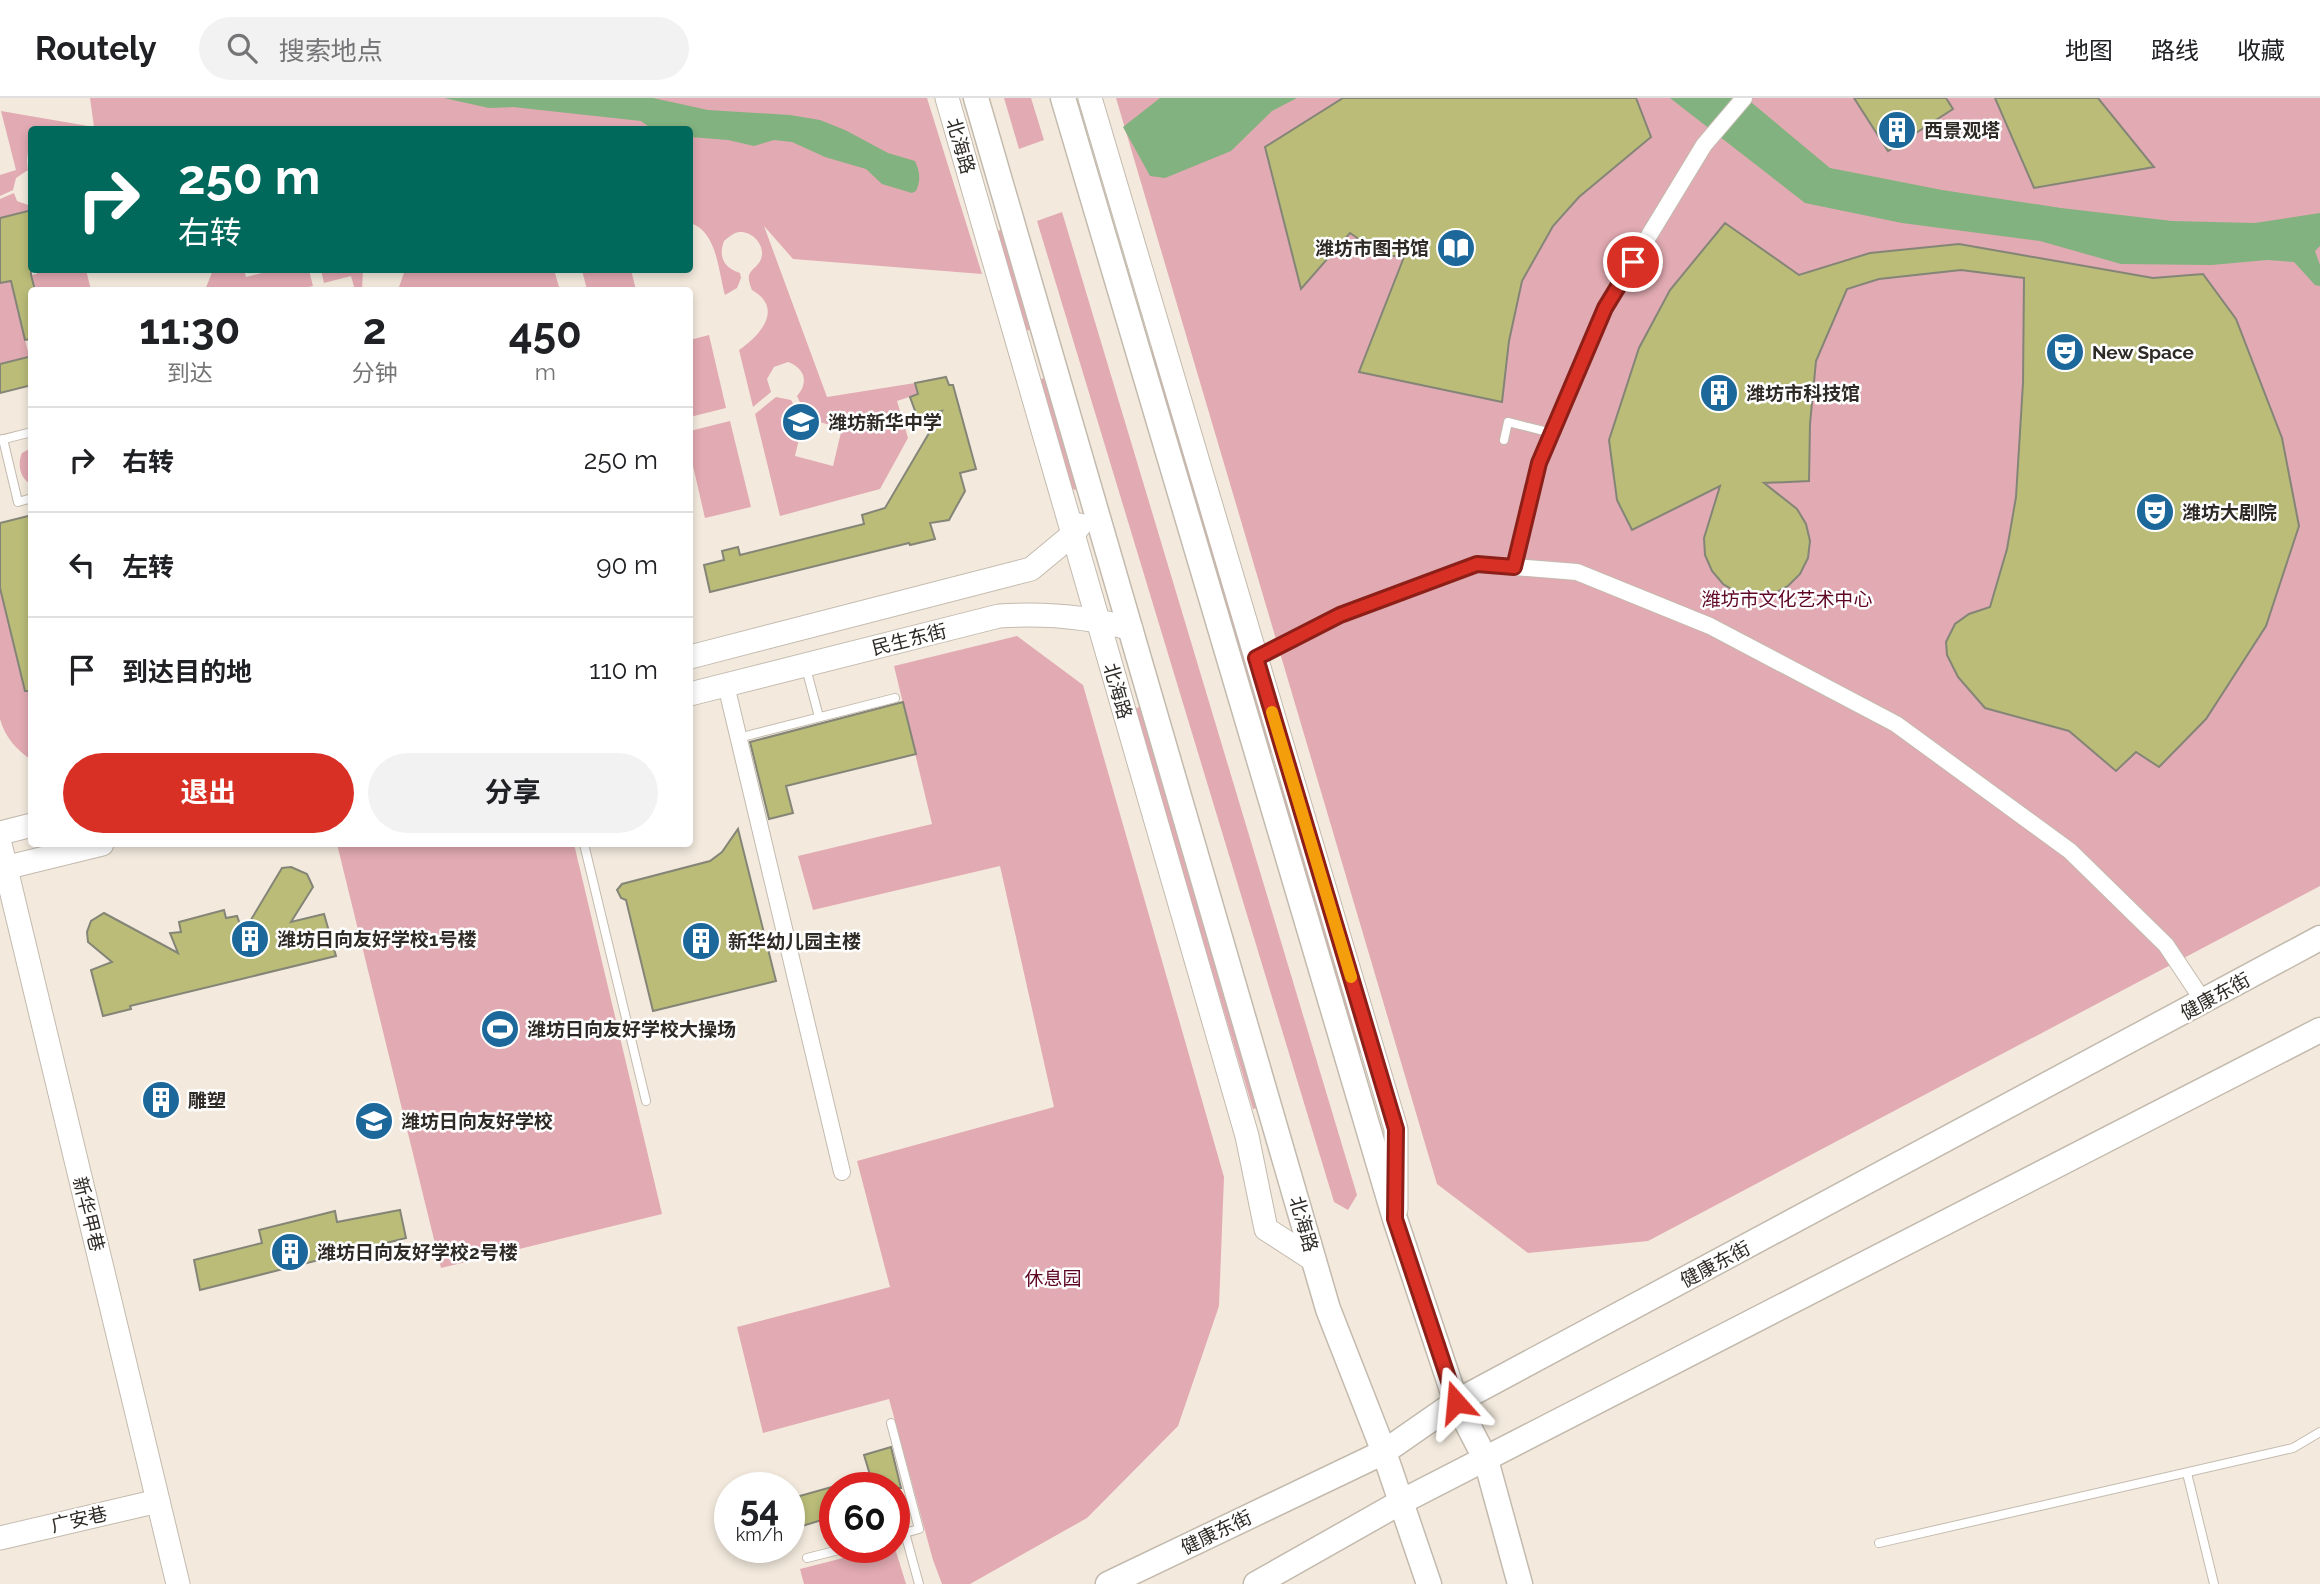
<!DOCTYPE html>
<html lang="zh">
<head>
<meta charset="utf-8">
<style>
	:root { --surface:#fff; --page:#f2f2f2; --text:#202124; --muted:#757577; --line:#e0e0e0; --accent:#d93025 }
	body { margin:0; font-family:Raleway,"Noto Sans SC",sans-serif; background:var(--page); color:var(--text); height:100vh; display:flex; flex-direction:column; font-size:26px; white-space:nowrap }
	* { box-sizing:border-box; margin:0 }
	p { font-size:23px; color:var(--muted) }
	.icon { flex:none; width:38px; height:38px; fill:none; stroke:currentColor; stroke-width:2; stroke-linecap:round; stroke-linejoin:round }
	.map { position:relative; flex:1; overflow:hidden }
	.drawer { position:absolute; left:28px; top:189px; width:665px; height:560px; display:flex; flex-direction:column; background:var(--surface); border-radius:7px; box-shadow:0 4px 10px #0003 }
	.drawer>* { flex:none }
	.hud { position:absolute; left:28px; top:28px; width:665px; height:147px; border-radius:7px; box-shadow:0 4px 10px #0003; background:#00695c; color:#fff; overflow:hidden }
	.speed { position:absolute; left:714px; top:1374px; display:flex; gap:14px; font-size:35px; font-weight:700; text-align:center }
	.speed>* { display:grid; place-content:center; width:91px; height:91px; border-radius:50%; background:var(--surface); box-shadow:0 4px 10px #0003; line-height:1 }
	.speed small { font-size:18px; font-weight:400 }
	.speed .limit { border:10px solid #d22; background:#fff; color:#111 }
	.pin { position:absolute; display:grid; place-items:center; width:60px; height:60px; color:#fff; margin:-30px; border:4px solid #fff; border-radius:50%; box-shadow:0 2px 7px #0007 }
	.me { position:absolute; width:77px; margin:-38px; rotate:342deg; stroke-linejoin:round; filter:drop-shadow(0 0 5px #0008) }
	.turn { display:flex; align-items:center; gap:24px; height:147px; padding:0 35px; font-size:32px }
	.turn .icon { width:91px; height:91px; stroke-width:2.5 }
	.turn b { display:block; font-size:49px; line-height:60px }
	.eta { display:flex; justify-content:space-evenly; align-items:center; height:119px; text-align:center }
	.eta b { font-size:42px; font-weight:700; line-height:49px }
	.cta { display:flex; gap:14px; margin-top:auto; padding:14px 35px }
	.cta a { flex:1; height:80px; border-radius:42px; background:var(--accent); color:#fff; font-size:28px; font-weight:700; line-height:80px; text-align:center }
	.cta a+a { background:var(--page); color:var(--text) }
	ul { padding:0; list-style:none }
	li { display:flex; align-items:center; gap:21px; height:105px; padding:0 35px; border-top:2px solid var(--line) }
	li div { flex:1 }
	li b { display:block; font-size:26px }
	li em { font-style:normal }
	header { display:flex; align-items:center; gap:42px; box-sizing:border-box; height:98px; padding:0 35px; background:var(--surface); border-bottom:2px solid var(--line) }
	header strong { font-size:33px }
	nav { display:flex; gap:38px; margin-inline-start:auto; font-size:24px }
	.search { width:490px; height:63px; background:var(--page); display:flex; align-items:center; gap:18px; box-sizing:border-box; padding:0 24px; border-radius:38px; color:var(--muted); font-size:26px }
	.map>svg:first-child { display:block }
	.green { fill:#e2aab2 }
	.water { fill:#82b27f }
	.building { fill:#babc78; stroke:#848577; stroke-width:2 }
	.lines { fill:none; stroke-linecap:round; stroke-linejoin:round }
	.lane-casing { stroke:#c3baae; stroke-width:10 }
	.street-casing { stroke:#c3baae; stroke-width:18 }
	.secondary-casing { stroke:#c3baae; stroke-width:25 }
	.primary-casing { stroke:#c3baae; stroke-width:27 }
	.lane { stroke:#fff; stroke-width:8 }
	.street { stroke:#fff; stroke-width:16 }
	.secondary { stroke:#fff; stroke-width:23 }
	.primary { stroke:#fff; stroke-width:24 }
	.route-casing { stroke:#8d1f18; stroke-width:18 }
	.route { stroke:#d93025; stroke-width:12 }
	.slow { stroke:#f59e0b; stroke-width:12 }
	.labels { text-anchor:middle; stroke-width:5; stroke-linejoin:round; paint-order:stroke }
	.poi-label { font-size:19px; font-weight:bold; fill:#2e2a25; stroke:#fff; text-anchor:start }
	.street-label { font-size:19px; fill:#2e2a25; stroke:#fff }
	.park-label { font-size:19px; fill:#5e0523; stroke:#fff }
</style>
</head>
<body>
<header>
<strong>Routely</strong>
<div class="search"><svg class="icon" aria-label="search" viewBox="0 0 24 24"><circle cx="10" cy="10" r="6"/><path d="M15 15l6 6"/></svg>搜索地点</div>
<nav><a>地图</a><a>路线</a><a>收藏</a></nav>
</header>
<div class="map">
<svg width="2320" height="1486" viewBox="0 0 2320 1486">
	<rect width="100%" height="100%" fill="#f3eadd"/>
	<g class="green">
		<path d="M90 0H927L982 176 793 161 764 128 827 299 915 285 918 296 897 303 908 340 880 391 780 418 755 316 776 299 791 302 803 324 795 358 833 368 842 330 808 321 797 298C809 285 805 270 788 264L774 269 767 281 771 294 753 309 739 252C761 237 784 210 752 192 750 187 747 180 750 175 753 170 759 167 761 161 766 148 753 133 739 134 733 135 729 139 724 143 718 159 724 170 740 175L741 180 737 190 725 197C718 172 717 133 690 125V32H32C31 46 25 57 28 72L16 80 13 92 0 98V77L16 72 1 13 94 29Z"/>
		<path d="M1004 0H1031L1044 42 1019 51Z"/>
		<path d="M1116 0H2320V788L1648 1143 1528 1155 1437 1086Z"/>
		<path d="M14 95 17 103 31 108V112L11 117 0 130V101Z"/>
		<path d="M1062 114 1357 1097 1348 1112 1334 1104 1037 123Z"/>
		<path d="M1003 131 1035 231 1024 233 995 134Z"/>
		<path d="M36 172H86L91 192H35L31 177 37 176Z"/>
		<path d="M213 172H244L246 179 275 172H309L313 188 295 192H205Z"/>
		<path d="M321 172H363L362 192H355L351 178 324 185Z"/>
		<path d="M405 172H554L560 192H398Z"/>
		<path d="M582 172H631L636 192H587Z"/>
		<path d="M11 183 29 258 0 266V185Z"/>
		<path d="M709 237 726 310 690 319V242Z"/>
		<path d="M1154 250 1275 653 1266 656 1146 255Z"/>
		<path d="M1048 279 1081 385 1075 392 1067 388 1038 282Z"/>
		<path d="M730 323 751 409 705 420 690 355V333Z"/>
		<path d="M31 350V386C20 381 17 366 22 355Z"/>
		<path d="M0 490 22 580H24L31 606V662C16 651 5 639 0 621Z"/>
		<path d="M1017 538 1083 587 1224 1079 1219 1208 1178 1328 1087 1420 970 1486H942L933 1462 889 1301 763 1335 737 1229 890 1189 857 1063 1054 1009 1000 768 813 812 798 758 932 726 894 568Z"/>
		<path d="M1144 607 1264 1008 1253 1011 1134 611Z"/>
		<path d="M1283 681 1364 954 1354 957 1275 685Z"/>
		<path d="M337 746H574L662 1116 441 1170Z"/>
		<path d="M894 1447 906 1486H804L800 1471Z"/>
	</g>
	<g class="water">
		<path d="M444 0H653L708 12 790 17 820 22 845 32 888 55 915 63C920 74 921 82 916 93L912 95 882 86 866 71 825 59 792 44 774 42 754 48 728 42 690 39V32L652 31 641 23 513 9 489 10Z"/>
		<path d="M1160 0H1297L1272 13 1231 53 1165 80 1150 78 1123 29Z"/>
		<path d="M1670 0H1746L1830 70 1942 92 2061 110 2172 123 2255 125 2320 115V148L2315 153 2320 167V188L2315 187 2294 164 2267 162 2212 167 2121 166 2040 143 1902 125 1805 105Z"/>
	</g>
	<g class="building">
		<path d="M1343 0H1636L1651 39 1579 99 1553 128 1522 183 1509 243 1502 304 1359 274 1404 159 1382 157 1350 135 1301 191 1265 49Z"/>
		<path d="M1854 0H1946L1953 11 1888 53Z"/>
		<path d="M1995 0H2098L2154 69 2034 90Z"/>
		<path d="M32 112 31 177 35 192H32V241L25 242 11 183 0 185V120Z"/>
		<path d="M1725 125 1799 177 1870 155 1959 146 2153 180 2203 176 2236 221 2282 340 2299 428 2266 528 2206 621 2159 669 2136 654 2116 673 2069 633 1985 610 1958 579 1947 557 1946 544 1955 526 1969 516 1990 509 2007 451 2016 399 2023 285 2024 180 1961 172 1879 181 1847 191 1816 263 1810 326 1809 383 1764 385 1797 411 1806 426 1810 443 1808 460 1800 476 1788 488 1773 496 1755 499 1738 495 1723 486 1712 473 1705 457 1704 440 1720 388 1632 432 1617 402 1609 342 1639 250 1670 192Z"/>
		<path d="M32 258V287L0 295V266Z"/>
		<path d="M946 279 949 287H953L976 371 960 375 965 393 949 422 930 425 935 441 910 447 909 445 710 494 704 467 724 462 722 453 738 449 740 457 864 426 862 417 885 410 942 313 917 318 910 299 918 296 915 285Z"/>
		<path d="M32 417V593H25L0 490V425Z"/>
		<path d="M903 604 916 656 786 688 793 715 769 721 750 644Z"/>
		<path d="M738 731 776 883 653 913 626 802 621 800 617 792 622 786 710 763 722 754Z"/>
		<path d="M291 769 307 776 313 789 291 824 324 816 336 858 130 908 131 911 103 918 91 872 112 864 88 844 87 834 91 823 104 815 178 855 170 835 181 834 179 824 224 812 226 820 237 818 243 835 282 770Z"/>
		<path d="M400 1112 406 1140 200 1192 194 1162 262 1145 259 1132 335 1113 337 1124Z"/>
		<path d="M891 1349 901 1390H874L864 1357Z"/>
		<path d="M835 1388V1418L789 1432V1401Z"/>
	</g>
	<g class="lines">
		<defs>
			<g id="lane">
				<path d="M3 341 18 404 32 400"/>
				<path d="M0 342 32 334"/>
				<path d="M1504 342 1508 324 1552 335"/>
				<path d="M806 570 819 619"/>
				<path d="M738 640 895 600"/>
				<path d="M584 746 646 1003"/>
				<path d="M891 1325 919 1431 894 1438"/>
				<path d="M2187 1375 2214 1486"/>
				<path d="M905 1435 919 1486"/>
				<path d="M1879 1445 2293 1350 2320 1334"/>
				<path d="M807 1460 851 1449"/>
			</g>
			<g id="street">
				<path d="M1514 469 1539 365 1605 210 1704 47 1744 0"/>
				<path d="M1256 560 1340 517 1477 466 1577 474 1710 528 1896 626 2070 753 2166 847 2204 904"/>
				<path d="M726 587 842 1074"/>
			</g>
			<g id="secondary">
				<path d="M947 0 1247 1038 1266 1131 1314 1162"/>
				<path d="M1090 0 1396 1031V1111"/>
				<path d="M690 559 1031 471 1072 437 1080 427"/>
				<path d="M690 596 999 518C1045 515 1087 518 1131 531"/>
				<path d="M0 735 32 727"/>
				<path d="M0 746 178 1486"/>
				<path d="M0 771 102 746"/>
				<path d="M0 1440 158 1403"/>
			</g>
			<g id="primary">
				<path d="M976 0 1328 1211 1384 1354 1429 1486"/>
				<path d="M1063 0 1395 1121 1456 1304 1486 1362 1520 1486"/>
				<path d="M1108 1486 1384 1354 1456 1304 2320 840"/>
				<path d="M1256 1486 1401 1404 2320 932"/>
			</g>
		</defs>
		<use href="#lane" class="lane-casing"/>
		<use href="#street" class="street-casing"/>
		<use href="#secondary" class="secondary-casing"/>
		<use href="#primary" class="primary-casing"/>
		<use href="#lane" class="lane"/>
		<use href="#street" class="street"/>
		<use href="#secondary" class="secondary"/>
		<use href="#primary" class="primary"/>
	</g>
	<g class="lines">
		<defs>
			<path id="route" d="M1456 1304 1395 1121 1396 1031 1256 560 1340 517 1477 466 1514 469 1539 365 1605 210 1633 164"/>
		</defs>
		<use href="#route" class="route-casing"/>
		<use href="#route" class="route"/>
		<path class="slow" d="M1272 614 1351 879"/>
	</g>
	<defs>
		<symbol id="building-disc" viewBox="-11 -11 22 22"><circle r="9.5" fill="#1c689b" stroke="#fff"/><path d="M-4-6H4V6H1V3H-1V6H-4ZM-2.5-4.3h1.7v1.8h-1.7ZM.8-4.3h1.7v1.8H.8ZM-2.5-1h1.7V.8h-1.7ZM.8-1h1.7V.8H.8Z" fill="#fff"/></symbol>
		<symbol id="library-disc" viewBox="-11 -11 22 22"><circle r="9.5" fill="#1c689b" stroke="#fff"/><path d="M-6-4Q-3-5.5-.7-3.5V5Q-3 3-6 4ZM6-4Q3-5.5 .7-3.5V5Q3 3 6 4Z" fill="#fff"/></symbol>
		<symbol id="theatre-disc" viewBox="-11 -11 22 22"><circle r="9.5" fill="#1c689b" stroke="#fff"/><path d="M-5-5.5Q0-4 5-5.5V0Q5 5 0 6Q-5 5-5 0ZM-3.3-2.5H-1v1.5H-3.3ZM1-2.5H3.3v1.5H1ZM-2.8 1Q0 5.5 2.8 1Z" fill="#fff"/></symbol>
		<symbol id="school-disc" viewBox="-11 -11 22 22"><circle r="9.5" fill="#1c689b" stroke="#fff"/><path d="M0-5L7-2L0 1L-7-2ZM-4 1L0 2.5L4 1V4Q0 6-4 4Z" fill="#fff"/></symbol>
		<symbol id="stadium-disc" viewBox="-11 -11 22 22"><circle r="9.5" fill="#1c689b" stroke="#fff"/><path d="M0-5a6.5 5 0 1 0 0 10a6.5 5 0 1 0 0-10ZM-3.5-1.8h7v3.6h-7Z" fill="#fff"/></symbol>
	</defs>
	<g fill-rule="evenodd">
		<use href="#building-disc" x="1875" y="10" width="44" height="44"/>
		<use href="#library-disc" x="1434" y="128" width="44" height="44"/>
		<use href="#theatre-disc" x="2043" y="232" width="44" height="44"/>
		<use href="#building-disc" x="1697" y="273" width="44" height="44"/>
		<use href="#school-disc" x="779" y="302" width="44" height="44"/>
		<use href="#theatre-disc" x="2133" y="392" width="44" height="44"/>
		<use href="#building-disc" x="228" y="819" width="44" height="44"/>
		<use href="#building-disc" x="679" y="821" width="44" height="44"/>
		<use href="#stadium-disc" x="478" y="909" width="44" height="44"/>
		<use href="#building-disc" x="139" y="980" width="44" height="44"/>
		<use href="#school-disc" x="352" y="1001" width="44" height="44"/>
		<use href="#building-disc" x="268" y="1132" width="44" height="44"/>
	</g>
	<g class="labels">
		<g class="poi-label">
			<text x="1924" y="39">西景观塔</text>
			<text x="1429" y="157" text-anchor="end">潍坊市图书馆</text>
			<text x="2092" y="261">New Space</text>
			<text x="1746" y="302">潍坊市科技馆</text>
			<text x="828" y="331">潍坊新华中学</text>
			<text x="2182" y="421">潍坊大剧院</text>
			<text x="277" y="848">潍坊日向友好学校1号楼</text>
			<text x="728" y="850">新华幼儿园主楼</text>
			<text x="527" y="938">潍坊日向友好学校大操场</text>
			<text x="188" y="1009">雕塑</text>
			<text x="401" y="1030">潍坊日向友好学校</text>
			<text x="317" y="1161">潍坊日向友好学校2号楼</text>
		</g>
		<g class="street-label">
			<text transform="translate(961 48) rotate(74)" y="7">北海路</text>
			<text transform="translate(909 541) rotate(-14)" y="7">民生东街</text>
			<text transform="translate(1118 593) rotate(74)" y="7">北海路</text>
			<text transform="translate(2215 898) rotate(-29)" y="7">健康东街</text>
			<text transform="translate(89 1116) rotate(76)" y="7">新华甲巷</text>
			<text transform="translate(1304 1126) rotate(74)" y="7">北海路</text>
			<text transform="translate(1715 1166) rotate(-28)" y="7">健康东街</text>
			<text transform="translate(79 1421) rotate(-13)" y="7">广安巷</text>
			<text transform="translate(1216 1434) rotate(-26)" y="7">健康东街</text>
		</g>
		<g class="park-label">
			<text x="1787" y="508">潍坊市文化艺术中心</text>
			<text x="1053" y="1187">休息园</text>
		</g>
	</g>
</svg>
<div class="speed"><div>54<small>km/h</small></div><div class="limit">60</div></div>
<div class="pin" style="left:1633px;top:164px;background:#d93025"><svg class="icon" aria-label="arrive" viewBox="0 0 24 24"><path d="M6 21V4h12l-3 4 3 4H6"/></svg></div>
<svg class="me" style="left:1456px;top:1304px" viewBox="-20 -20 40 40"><path d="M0-17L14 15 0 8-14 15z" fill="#d93025" stroke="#fff" stroke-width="4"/></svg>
<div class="hud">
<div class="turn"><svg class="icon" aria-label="right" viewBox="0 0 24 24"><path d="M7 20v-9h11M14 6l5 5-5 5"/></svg><div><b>250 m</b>右转</div></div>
</div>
<section class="drawer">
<div class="eta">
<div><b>11:30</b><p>到达</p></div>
<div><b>2</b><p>分钟</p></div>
<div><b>450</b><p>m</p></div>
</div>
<ul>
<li><svg class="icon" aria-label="right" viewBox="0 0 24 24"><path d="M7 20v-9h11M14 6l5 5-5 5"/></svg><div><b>右转</b></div><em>250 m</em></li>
<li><svg class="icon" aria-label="left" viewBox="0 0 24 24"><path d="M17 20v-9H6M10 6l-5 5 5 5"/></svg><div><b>左转</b></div><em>90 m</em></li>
<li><svg class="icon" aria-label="arrive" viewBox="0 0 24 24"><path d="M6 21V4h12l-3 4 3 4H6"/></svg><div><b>到达目的地</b></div><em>110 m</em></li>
</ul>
<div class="cta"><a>退出</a><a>分享</a></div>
</section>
</div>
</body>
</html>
